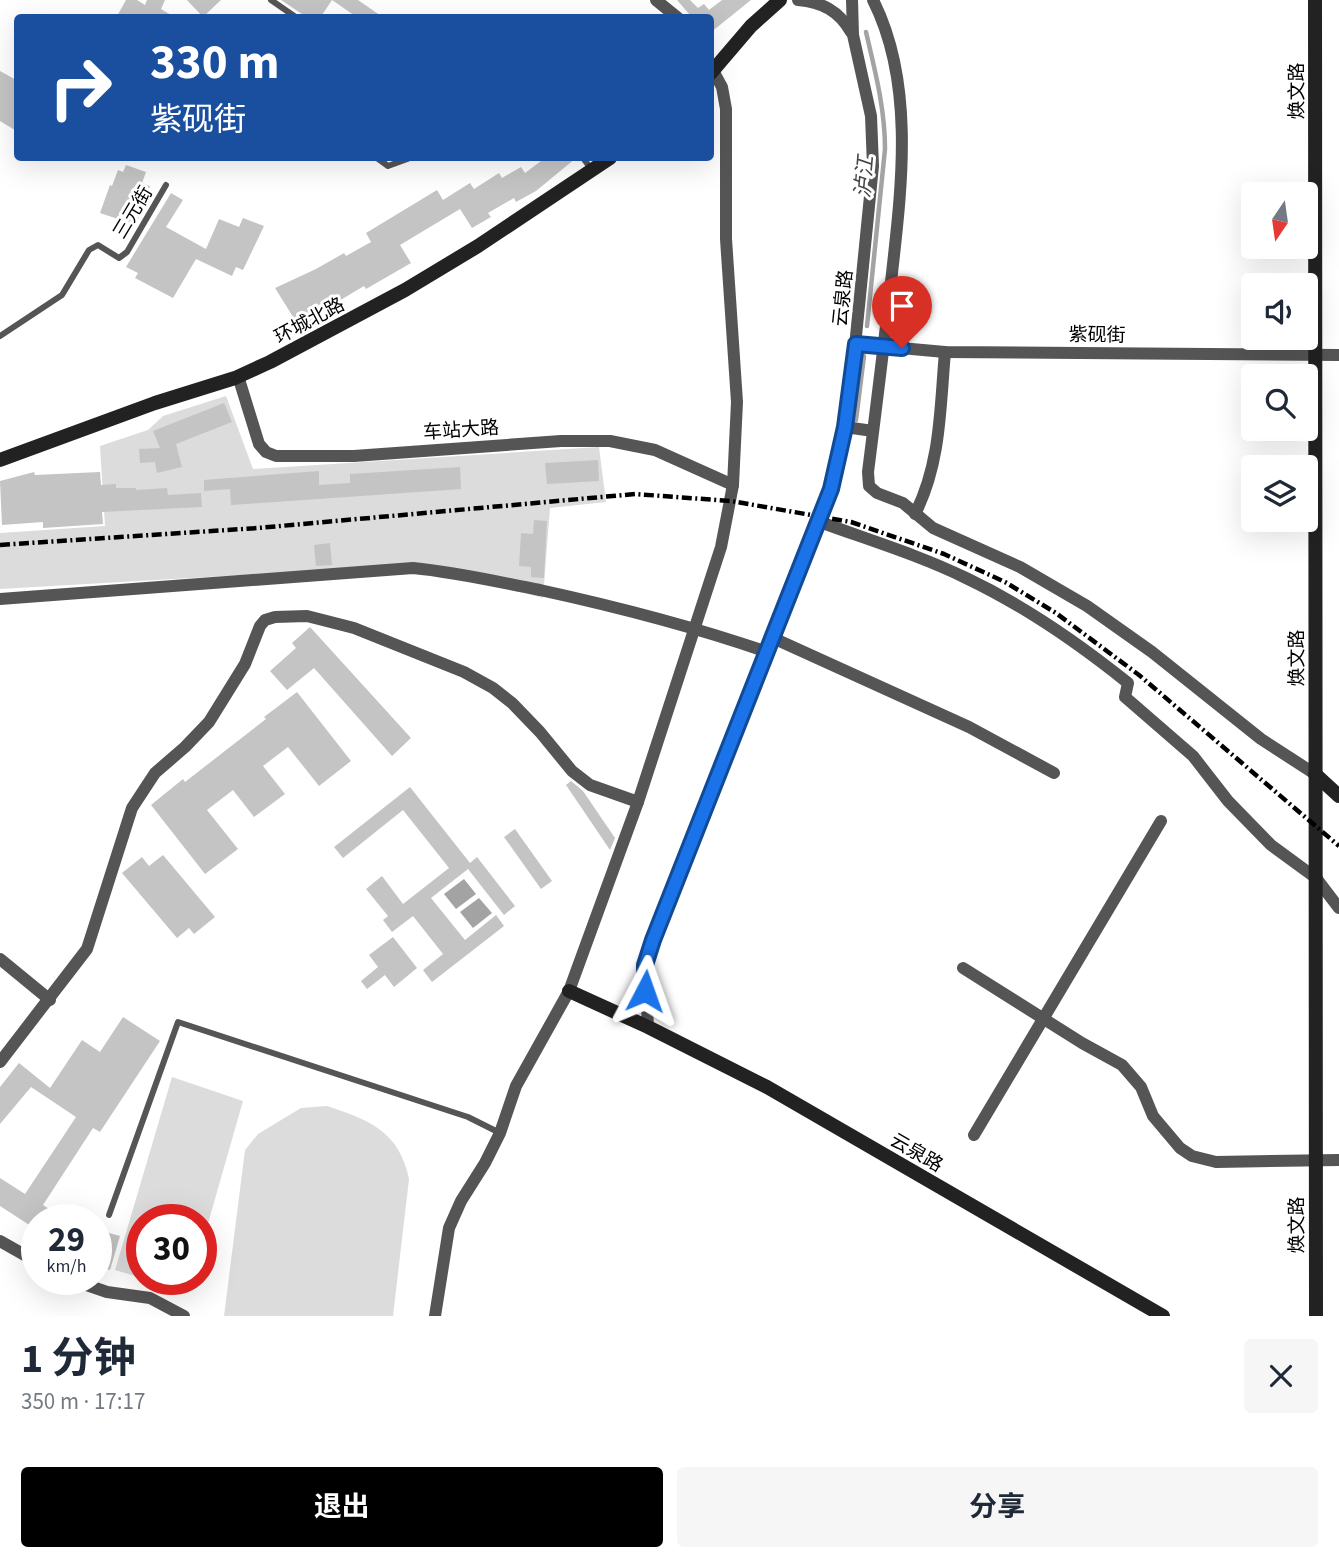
<!DOCTYPE html>
<html lang="zh">
<head>
<meta charset="utf-8">
<style>
	:root { --surface:#fff; --page:#f6f6f7; --text:#1f2937; --muted:#747a83; --accent:#000 }
	body { margin:0; font-family:"Source Sans 3","Noto Sans SC",sans-serif; background:var(--page); color:var(--text); height:100vh; display:flex; flex-direction:column; font-size:26px; white-space:nowrap }
	* { box-sizing:border-box; margin:0 }
	p { font-size:23px; color:var(--muted) }
	.icon { flex:none; width:38px; height:38px; fill:none; stroke:currentColor; stroke-width:2; stroke-linecap:round; stroke-linejoin:round }
	.map { position:relative; height:1316px; overflow:hidden }
	.sheet { display:flex; flex-direction:column; background:var(--surface); flex:1 }
	.sheet>* { flex:none }
	.guide { position:absolute; left:14px; top:14px; width:700px; height:147px; border-radius:7px; box-shadow:0 7px 28px #0002; background:#1a4fa0; color:#fff; overflow:hidden }
	.needle { width:46px; rotate:193deg }
	.buttons { position:absolute; left:1241px; top:182px; display:grid; gap:14px }
	.buttons a { display:grid; place-items:center; width:77px; height:77px; border-radius:7px; background:var(--surface); box-shadow:0 7px 28px #0002; font-size:35px }
	.speed { position:absolute; left:21px; top:1204px; display:flex; gap:14px; font-size:35px; font-weight:700; text-align:center }
	.speed>* { display:grid; place-content:center; width:91px; height:91px; border-radius:50%; background:var(--surface); box-shadow:0 7px 28px #0002; line-height:1 }
	.speed small { font-size:18px; font-weight:400 }
	.speed .limit { border:10px solid #d22; background:#fff; color:#111 }
	.pin { position:absolute; display:grid; place-items:center; width:60px; height:60px; color:#fff; margin:-72px -30px; border-radius:50% 50% 50% 0; rotate:-45deg; box-shadow:0 0 7px #0007 }
	.pin .icon { rotate:45deg }
	.me { position:absolute; width:77px; margin:-38px; rotate:4deg; stroke-linejoin:round; filter:drop-shadow(0 0 5px #0008) }
	.turn { display:flex; align-items:center; gap:24px; height:147px; padding:0 21px; font-size:32px }
	.turn .icon { width:91px; height:91px; stroke-width:2.5 }
	.turn b { display:block; font-size:49px; line-height:60px }
	.round { display:grid; place-items:center; flex:none; width:74px; height:74px; border-radius:7px; background:var(--page) }
	.overview { display:flex; align-items:center; justify-content:space-between; height:119px; padding:0 21px }
	h1 { font-size:42px; font-weight:700; line-height:52px }
	.cta { display:flex; gap:14px; margin-top:auto; padding:14px 21px }
	.cta a { flex:1; height:80px; border-radius:7px; background:var(--accent); color:#fff; font-size:28px; font-weight:700; line-height:80px; text-align:center }
	.cta a+a { background:var(--page); color:var(--text) }
	.map>svg:first-child { display:block }
	.green { fill:#dcdcdc }
	.water { fill:#a3a3a3 }
	.lines { fill:none; stroke-linecap:round; stroke-linejoin:round }
	.stream { stroke:#a3a3a3; stroke-width:4.5 }
	.building { fill:#c4c4c4 }
	.lane { stroke:#555; stroke-width:6 }
	.street { stroke:#555; stroke-width:12 }
	.secondary { stroke:#222; stroke-width:14 }
	.rail { stroke:#000; stroke-width:4.5; stroke-dasharray:10 3.5 2 3.5; stroke-linecap:butt }
	.route-casing { stroke:#114b97; stroke-width:18 }
	.route { stroke:#1a73e8; stroke-width:12 }
	.labels { text-anchor:middle; stroke-width:6; stroke-linejoin:round; paint-order:stroke }
	.street-label { font-size:19px; fill:#000; stroke:#fff }
	.water-label { font-size:21px; font-style:italic; fill:#444; stroke:#fff }
</style>
</head>
<body>
<div class="map">
<svg width="1339" height="1316" viewBox="0 0 1339 1316">
	<rect width="100%" height="100%" fill="#fff"/>
	<g class="green">
		<path d="M226 396 253 469 599 447 606 502 550 508 543 598 408 563 311 571 0 589V533L105 526 100 446 148 430 163 416Z"/>
		<path d="M172 1077 243 1101 201 1248V1220H142V1278L115 1270Z"/>
		<path d="M327 1106C369 1120 399 1131 409 1179L393 1316H224L245 1150 258 1134 301 1108Z"/>
		<path d="M145 1279H192L188 1293Z"/>
	</g>
	<g class="water">
		<path d="M464 879 476 894 456 909 444 894Z"/>
		<path d="M479 898 492 913 473 928 460 912Z"/>
	</g>
	<g class="lines">
		<g class="stream">
			<path d="M866 32C875 71 885 108 885 149L867 326"/>
			<path d="M856 420 864 356"/>
		</g>
	</g>
	<g class="building">
		<path d="M126 0H137L145 5 147 0H165L161 9 176 18H116Z"/>
		<path d="M187 0H221L203 17Z"/>
		<path d="M281 0H332L320 18H308Z"/>
		<path d="M332 0H358L384 18H358Z"/>
		<path d="M677 0H690L698 8 704 4 709 10 722 0H751L710 33V18H687L690 15Z"/>
		<path d="M0 71 18 81V132L0 121Z"/>
		<path d="M545 158H576L536 191 516 202 514 198 488 213 491 217 472 228 460 209 400 245 411 263 366 289 364 286 312 317 313 320 300 328 275 288 316 269 344 253 346 256 371 242 366 233 437 190 443 200 470 183 474 189 499 173 502 178 521 167 525 173Z"/>
		<path d="M126 165 146 172 142 183 150 186 136 225 100 213 110 185 112 186 118 170 123 172Z"/>
		<path d="M171 193 183 200 166 227 206 249 219 219 239 227 243 218 264 226 243 270 236 267 232 276 196 259 173 298 135 278 138 273 126 267Z"/>
		<path d="M224 403 232 422 176 444 182 467 157 473 155 462 140 463 139 449 160 448 153 431Z"/>
		<path d="M598 460 599 481 547 484 545 463Z"/>
		<path d="M460 467 461 489 231 505 230 489 204 491V480L319 471V485L350 483V474Z"/>
		<path d="M34 472 35 475 100 472 101 485 116 484V488H136V490L167 488 168 495 201 493 202 507 102 512 103 524 43 528V522L2 525 0 481Z"/>
		<path d="M534 520 547 521 544 578 531 577V567L519 566 521 533 533 534Z"/>
		<path d="M330 543 332 565 316 566 314 545Z"/>
		<path d="M310 627 411 738 392 756 314 668 287 690 270 671 296 648 292 643Z"/>
		<path d="M297 692 351 761 319 786 288 747 263 766 285 794 254 817 233 790 207 810 238 849 205 874 151 805 183 779 185 782 266 719 264 717Z"/>
		<path d="M571 781 583 791 615 838 610 850 566 785Z"/>
		<path d="M410 787 470 863 477 857 515 906 504 915 468 869 431 898 465 940 496 915 504 926 432 982 423 970 443 954 413 916 392 932 383 920 388 916 366 889 382 876 403 904 449 868 403 810 343 858 334 847Z"/>
		<path d="M515 829 552 881 541 889 504 837Z"/>
		<path d="M163 855 215 917 194 934 189 928 177 938 122 873 142 857 149 866Z"/>
		<path d="M393 937 417 968 394 987 385 975 367 989 361 981 378 967 369 955Z"/>
		<path d="M123 1017 160 1041 100 1132 93 1128 43 1205 66 1220H37V1230L0 1206V1178L25 1194 76 1117 31 1087 0 1124V1087L19 1063 50 1088 82 1040 100 1052Z"/>
		<path d="M102 1231 120 1236 110 1270 96 1266V1239L99 1241Z"/>
	</g>
	<g class="lines">
		<g class="lane">
			<path d="M271 0 297 18"/>
			<path d="M377 158 388 166 410 158"/>
			<path d="M583 158 592 170"/>
			<path d="M0 336 62 295 89 250 98 245 119 258 127 252 166 185"/>
			<path d="M109 1215 178 1022 468 1117 500 1133"/>
		</g>
		<g class="street">
			<path d="M656 0 678 18"/>
			<path d="M798 0C822 2 839 11 851 32"/>
			<path d="M873 0C916 85 901 192 891 282 884 346 876 409 868 472L869 486 877 493 903 503 933 528 1020 567 1087 606 1152 652 1261 739 1315 774"/>
			<path d="M856 344 945 352 1339 355"/>
			<path d="M238 376 259 444 266 452 276 456H354L561 441H610L655 450 733 485"/>
			<path d="M845 427 873 431"/>
			<path d="M915 514C941 463 940 408 945 352"/>
			<path d="M820 522C869 540 919 555 966 578 1025 606 1077 642 1128 683L1125 697 1193 756 1228 801 1271 845 1316 878 1339 908"/>
			<path d="M0 599 413 568C456 572 498 582 540 590 618 607 692 626 767 652"/>
			<path d="M773 638 969 727 1054 773"/>
			<path d="M0 959 50 1000"/>
			<path d="M963 968 1082 1043 1122 1065 1141 1087 1153 1116 1180 1148 1192 1156 1216 1162 1339 1160"/>
			<path d="M648 1027 645 965 652 940 820 522 838 460 850 396 873 166 871 116 853 35 852 0"/>
			<path d="M0 1062 87 949 132 808 155 773 185 747 209 722 245 664 260 626 265 620 275 617 307 616 354 628 464 672 493 688 512 703 540 732 572 771 590 785 638 802"/>
			<path d="M974 1135 1161 821"/>
			<path d="M0 1241 37 1262"/>
			<path d="M69 1279 107 1292 150 1298 184 1316"/>
			<path d="M435 1316 449 1228 461 1201 485 1163 500 1133 516 1086 569 991 638 802 721 547 733 485 737 402 726 239V109L722 87 710 65"/>
		</g>
		<g class="secondary">
			<path d="M1315 0 1316 1316"/>
			<path d="M710 74 751 26 780 0"/>
			<path d="M0 460 155 403 235 378 270 362 405 290 478 246 610 158"/>
			<path d="M1315 774 1339 796"/>
			<path d="M569 991 648 1027 767 1087 1163 1316"/>
		</g>
		<path class="rail" d="M0 545 258 528 635 494 731 501 851 522 944 554 1005 582 1056 613 1139 675 1339 846"/>
	</g>
	<g class="lines">
		<defs>
			<path id="route" d="M645 991V965L653 940 831 489 845 427 856 344 902 348"/>
		</defs>
		<use href="#route" class="route-casing"/>
		<use href="#route" class="route"/>
	</g>
	<g class="labels">
		<g class="street-label">
			<text transform="translate(1296 91) rotate(-90)" y="7">焕文路</text>
			<text transform="translate(132 212) rotate(-59)" y="7">三元街</text>
			<text transform="translate(842 298) rotate(-84)" y="7">云泉路</text>
			<text transform="translate(309 320) rotate(-28)" y="7">环城北路</text>
			<text transform="translate(1097 334) rotate(1)" y="7">紫砚街</text>
			<text transform="translate(461 429) rotate(-4)" y="7">车站大路</text>
			<text transform="translate(1296 658) rotate(-90)" y="7">焕文路</text>
			<text transform="translate(917 1152) rotate(30)" y="7">云泉路</text>
			<text transform="translate(1296 1225) rotate(-90)" y="7">焕文路</text>
		</g>
		<g class="water-label">
			<text transform="translate(864 177) rotate(-85)" y="7">泸江</text>
		</g>
	</g>
</svg>
<div class="buttons">
<a><svg class="needle" viewBox="-14 -14 28 28"><path d="M0-13l5 13h-10z" fill="#e53935"/><path d="M0 13l5-13h-10z" fill="#747a83"/></svg></a>
<a><svg class="icon" aria-label="sound" viewBox="0 0 24 24"><path d="M4 9h4l5-4v14l-5-4H4zM17 9q2 3 0 6"/></svg></a>
<a><svg class="icon" aria-label="search" viewBox="0 0 24 24"><circle cx="10" cy="10" r="6"/><path d="M15 15l6 6"/></svg></a>
<a><svg class="icon" aria-label="layers" viewBox="0 0 24 24"><path d="M12 4l9 5-9 5-9-5zM3 14l9 5 9-5"/></svg></a>
</div>
<div class="speed"><div>29<small>km/h</small></div><div class="limit">30</div></div>
<div class="pin" style="left:902px;top:348px;background:#d93025"><svg class="icon" aria-label="arrive" viewBox="0 0 24 24"><path d="M6 21V4h12l-3 4 3 4H6"/></svg></div>
<svg class="me" style="left:645px;top:991px" viewBox="-20 -20 40 40"><path d="M0-17L14 15 0 8-14 15z" fill="#1a73e8" stroke="#fff" stroke-width="4"/></svg>
<div class="guide">
<div class="turn"><svg class="icon" aria-label="right" viewBox="0 0 24 24"><path d="M7 20v-9h11M14 6l5 5-5 5"/></svg><div><b>330 m</b>紫砚街</div></div>
</div>
</div>
<section class="sheet">
<div class="overview"><div><h1>1 分钟</h1><p>350 m · 17:17</p></div><a class="round"><svg class="icon" aria-label="close" viewBox="0 0 24 24"><path d="M6 6l12 12M18 6L6 18"/></svg></a></div>
<div class="cta"><a>退出</a><a>分享</a></div>
</section>
</body>
</html>
